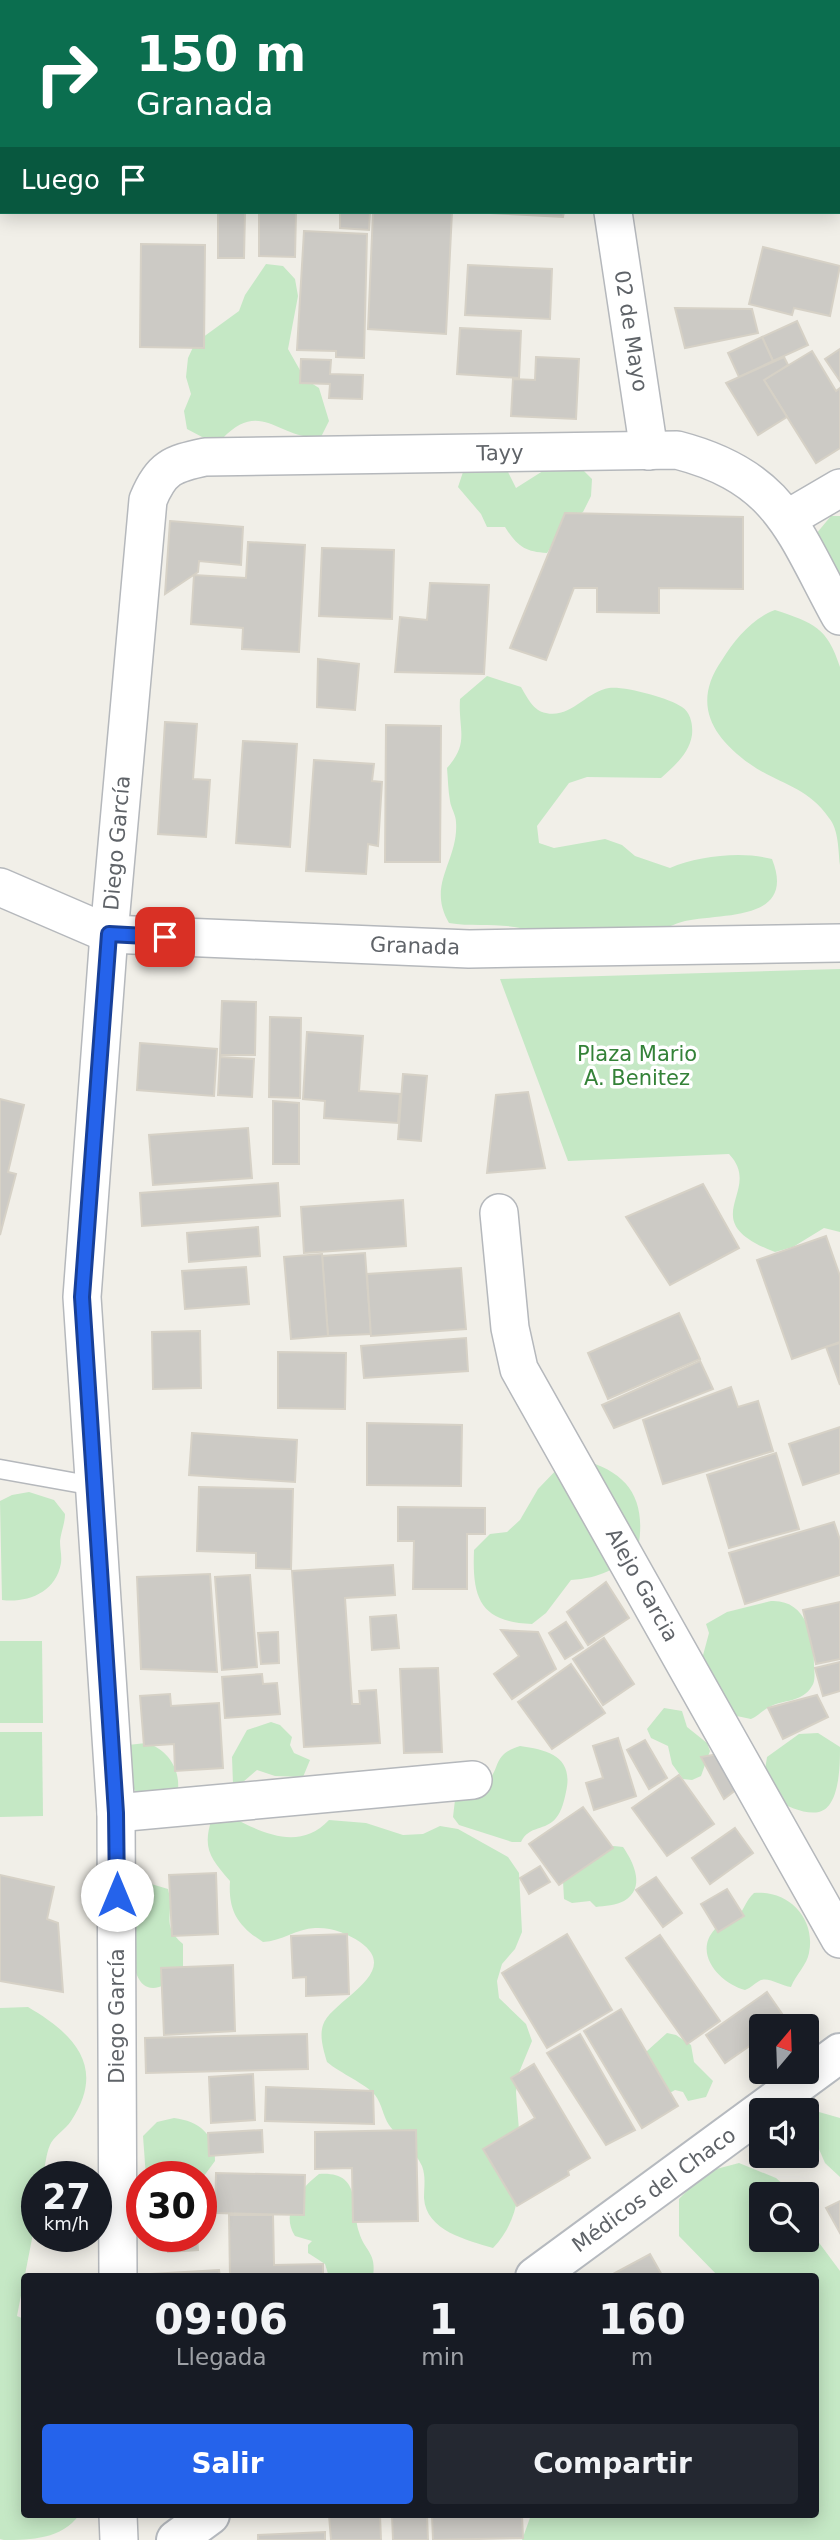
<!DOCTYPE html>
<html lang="es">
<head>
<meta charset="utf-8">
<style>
	:root { --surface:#171b24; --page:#242831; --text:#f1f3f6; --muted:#9ea1a6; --accent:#2563eb }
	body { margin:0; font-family:"DejaVu Sans",sans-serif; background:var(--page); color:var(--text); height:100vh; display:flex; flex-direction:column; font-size:26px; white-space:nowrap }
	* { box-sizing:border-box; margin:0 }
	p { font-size:23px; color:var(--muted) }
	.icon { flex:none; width:38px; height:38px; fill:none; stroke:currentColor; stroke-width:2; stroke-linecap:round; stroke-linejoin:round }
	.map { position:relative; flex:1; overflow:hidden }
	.side { position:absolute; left:21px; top:2273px; width:798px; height:245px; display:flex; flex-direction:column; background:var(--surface); border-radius:7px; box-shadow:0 4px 18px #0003 }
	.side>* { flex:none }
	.guide { position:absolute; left:0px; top:0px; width:840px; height:214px; box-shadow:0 4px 18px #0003; background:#0b6e4f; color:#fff; overflow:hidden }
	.needle { width:46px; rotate:19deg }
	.fabs { position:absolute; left:749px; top:2014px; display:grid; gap:14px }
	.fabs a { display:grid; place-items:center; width:70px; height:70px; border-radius:7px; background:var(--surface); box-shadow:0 4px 18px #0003; font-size:35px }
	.speed { position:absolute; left:21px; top:2161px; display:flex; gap:14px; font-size:35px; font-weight:700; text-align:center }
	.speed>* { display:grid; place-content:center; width:91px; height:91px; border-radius:50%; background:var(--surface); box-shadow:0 4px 18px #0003; line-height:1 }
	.speed small { font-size:18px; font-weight:400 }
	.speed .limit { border:10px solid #d22; background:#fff; color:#111 }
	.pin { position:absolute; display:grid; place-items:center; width:60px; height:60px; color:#fff; margin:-30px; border-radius:14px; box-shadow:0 4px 10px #0006 }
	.me { position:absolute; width:77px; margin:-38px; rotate:0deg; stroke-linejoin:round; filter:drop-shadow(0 0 5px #0008) }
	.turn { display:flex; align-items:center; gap:24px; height:147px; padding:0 21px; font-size:32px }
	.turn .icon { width:91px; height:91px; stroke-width:2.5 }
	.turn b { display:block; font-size:49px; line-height:60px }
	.then { display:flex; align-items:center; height:66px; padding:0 21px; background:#0003; gap:14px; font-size:26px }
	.eta { display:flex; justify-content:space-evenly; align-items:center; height:119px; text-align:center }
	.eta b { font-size:42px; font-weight:800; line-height:49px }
	.cta { display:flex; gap:14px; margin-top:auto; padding:14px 21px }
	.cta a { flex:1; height:80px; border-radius:7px; background:var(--accent); color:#fff; font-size:28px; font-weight:800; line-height:80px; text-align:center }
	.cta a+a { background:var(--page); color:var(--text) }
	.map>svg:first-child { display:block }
	.green { fill:#c5e8c5 }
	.building { fill:#cccac5; stroke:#d6d1c6; stroke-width:2 }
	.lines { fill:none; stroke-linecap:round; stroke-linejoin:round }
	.service-casing { stroke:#b5b8bc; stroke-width:21 }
	.minor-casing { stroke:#b5b8bc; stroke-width:40 }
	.secondary-casing { stroke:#b6babf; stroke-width:42 }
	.service { stroke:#fff; stroke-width:18 }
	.minor { stroke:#fff; stroke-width:37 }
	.secondary { stroke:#fff; stroke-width:38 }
	.route-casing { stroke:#184099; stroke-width:18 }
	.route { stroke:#2563eb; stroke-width:12 }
	.labels { text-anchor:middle; stroke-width:7; stroke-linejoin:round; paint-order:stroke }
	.street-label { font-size:21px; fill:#5f6368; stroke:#fff }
	.park-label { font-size:21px; fill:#348238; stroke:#fff }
</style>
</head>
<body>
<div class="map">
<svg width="840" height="2540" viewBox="0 0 840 2540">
	<rect width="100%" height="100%" fill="#f1efe8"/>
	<g class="green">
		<path d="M266 264 283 266 295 279 298 296 288 349 305 379 319 388 329 421 321 437C279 441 261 397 222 439L204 438 187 429 184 411 191 394 186 377 188 358 195 343 239 311 245 295Z"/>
		<path d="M494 462 508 472 516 488 546 469 580 467 592 479 591 496 583 512 567 522 547 553C525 552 517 546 505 527H487L481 514 458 487 464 469Z"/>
		<path d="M831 516H840V609L816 534Z"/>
		<path d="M775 610C814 623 827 627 840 667V865C838 850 839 830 829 818 807 786 778 784 750 764 711 736 692 703 722 660 735 639 753 618 775 610Z"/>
		<path d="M487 676 521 687C527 697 533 711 546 713 570 719 587 691 609 688 625 686 669 698 682 707 691 713 693 725 692 735 689 754 674 766 661 778L587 777 569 783 537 826 539 843 554 848 605 839 622 845 635 856 670 868C698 856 742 851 772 859 797 922 722 913 685 921 673 924 666 928 656 935L529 943 520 928C497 923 473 927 449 923 426 884 459 861 456 822 456 815 451 808 450 801 448 790 448 779 447 768 470 742 458 730 460 699Z"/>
		<path d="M840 969V1232L824 1228 793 1247 775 1252C691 1220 765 1192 729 1154L568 1161 500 979Z"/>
		<path d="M582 1460C629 1472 647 1500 638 1549 618 1569 600 1578 571 1580L546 1613 532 1624C480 1622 472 1598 474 1550L490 1534 507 1532 520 1520 538 1489 562 1464Z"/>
		<path d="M29 1492 54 1500 65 1514C65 1523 61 1532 60 1541 60 1549 62 1556 61 1563 56 1593 27 1603 2 1600L0 1501 12 1495Z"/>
		<path d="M771 1601C806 1599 814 1637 814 1664 814 1671 816 1680 812 1686 802 1703 784 1699 769 1707 763 1710 758 1716 751 1719L732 1715 702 1659 709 1633 706 1624 727 1612Z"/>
		<path d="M0 1641H42L43 1723H0Z"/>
		<path d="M664 1708 682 1711 687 1727 707 1743 710 1751 701 1776 692 1780 683 1779 672 1764 668 1746 651 1738 647 1729Z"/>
		<path d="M271 1722 280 1725 292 1737 290 1745 294 1753 310 1760 303 1777 275 1776 257 1770 243 1782 233 1784 232 1757 247 1730Z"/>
		<path d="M0 1732H42L43 1816 0 1817Z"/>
		<path d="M818 1733 840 1747C840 1764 840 1807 819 1812 805 1815 788 1806 776 1801L765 1770 767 1757 799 1734Z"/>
		<path d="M146 1743C166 1748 180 1768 178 1789L138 1795 128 1780V1745Z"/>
		<path d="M520 1746C549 1750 574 1757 566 1792 564 1801 562 1811 556 1818 546 1831 529 1825 521 1842H512L459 1825 453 1817 455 1800C465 1795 478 1790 486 1783 502 1768 491 1755 520 1746Z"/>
		<path d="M230 1816C263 1834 300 1851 329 1820L366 1823 403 1835 423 1834 440 1826 458 1829 508 1857 519 1873 522 1932 515 1949 502 1964 497 1981 499 1998 526 2024 532 2041 518 2075 516 2092C519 2142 532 2209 493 2248 467 2240 426 2231 424 2198 424 2186 426 2177 422 2166 415 2150 398 2138 389 2125 383 2116 382 2104 375 2095 366 2084 340 2073 327 2062 324 2051 319 2037 323 2025 331 2000 404 1973 360 1942 347 1933 331 1927 315 1928 296 1929 282 1941 263 1942 238 1926 228 1911 230 1881 210 1858 202 1848 212 1818Z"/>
		<path d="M614 1846 623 1847C634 1863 646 1888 624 1901 617 1905 604 1906 596 1907L590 1901 572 1903 564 1899 563 1881 603 1848Z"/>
		<path d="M141 1881 168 1889C175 1916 160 1924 183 1944V1972C118 2029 132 1917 133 1883Z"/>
		<path d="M754 1893C789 1890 816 1919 809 1953 807 1965 796 1974 791 1987 782 1986 769 1977 761 1980 756 1982 751 1988 745 1990 721 1984 692 1954 715 1929 721 1923 733 1922 739 1915 745 1908 746 1900 754 1893Z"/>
		<path d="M28 2007C74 2034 107 2067 71 2121 66 2129 53 2137 50 2145 46 2154 45 2167 43 2177H37V2213L17 2316 24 2319V2515H79C62 2539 31 2540 4 2540L0 2539V2008Z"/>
		<path d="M667 2033 676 2035 691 2045 694 2062 713 2081 706 2097 688 2101 683 2092 675 2090 668 2094 639 2052 647 2051Z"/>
		<path d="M819 2112 840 2118V2177L825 2163 809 2126Z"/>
		<path d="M174 2118C199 2121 216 2135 215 2161L201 2180V2177H146L143 2136 157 2122Z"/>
		<path d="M739 2163 776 2178 794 2194H761V2240H807V2213L817 2240 840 2271V2540H522L531 2515H816V2277H719L679 2236V2199L705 2172Z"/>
		<path d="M319 2174C362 2171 351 2206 359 2232 364 2251 377 2252 373 2277H329L325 2264 308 2253V2245L312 2241 295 2236C280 2212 300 2189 319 2174Z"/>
	</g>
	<g class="building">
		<path d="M0 0H50L2 2V58Z"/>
		<path d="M75 0H131L75 2Z"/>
		<path d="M151 0H233L151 2Z"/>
		<path d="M236 0H285L235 2Z"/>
		<path d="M375 0H429L375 2Z"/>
		<path d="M658 0H720L658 2Z"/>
		<rect x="0" y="70" width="2" height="95"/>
		<path d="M840 80V149H838V81Z"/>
		<path d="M218 212H245L244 258H218Z"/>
		<path d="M259 212H296L295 257 259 256Z"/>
		<path d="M340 212H370L369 230 340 228Z"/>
		<path d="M373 212H452L446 334 368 329Z"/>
		<path d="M471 212H564L563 217Z"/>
		<path d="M304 231 367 234 364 358 336 357V351L297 350Z"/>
		<path d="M141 244 205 245 204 348 140 347Z"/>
		<path d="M763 247 840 266 830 316 794 308 792 315 749 304Z"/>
		<path d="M468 265 552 269 550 319 465 315Z"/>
		<path d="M675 308 752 309 758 333 685 348Z"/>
		<path d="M797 321 808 345 773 361 762 337Z"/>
		<path d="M460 328 521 331 519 378 457 374Z"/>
		<path d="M762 337 773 361 739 377 728 353Z"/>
		<path d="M840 349V381L825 359Z"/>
		<path d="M812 351 836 391 840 388V448L816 463 764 380Z"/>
		<path d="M536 357 579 359 576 419 511 416 513 379 535 380Z"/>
		<path d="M784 357 788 365 764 380 787 417 758 435 726 383Z"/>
		<path d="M301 359 331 360 330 374 363 375 362 399 329 398 330 384 300 383Z"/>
		<path d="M565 513 743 517V589L659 588V613L597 612V588H574L546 660 510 648Z"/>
		<path d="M170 521 243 527 241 565 199 561 198 572 165 594Z"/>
		<path d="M248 542 305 545 299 652 242 649 243 628 191 624 194 575 246 578Z"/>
		<path d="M322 548 394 550 392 619 319 616Z"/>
		<path d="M430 583 489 585 484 674 395 672 400 617 427 620Z"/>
		<path d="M318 659 359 664 355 710 317 707Z"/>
		<path d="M165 722 197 724 193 779 210 780 206 837 158 834Z"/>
		<path d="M386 725 441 726 440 862H385Z"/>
		<path d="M243 741 297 744 290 847 236 843Z"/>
		<path d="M314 760 374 764 372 781 382 782 378 846 368 844 366 874 306 871Z"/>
		<path d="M222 1001 256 1002 255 1055H220Z"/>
		<path d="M270 1017 301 1018 300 1098 269 1097Z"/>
		<path d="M307 1032 363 1036 359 1091 400 1094 398 1123 324 1118 325 1101 303 1099Z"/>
		<path d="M140 1043 217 1049 214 1096 137 1090Z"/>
		<path d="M220 1057 254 1059 252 1097 218 1095Z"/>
		<path d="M403 1074 427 1076 421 1141 398 1139Z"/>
		<path d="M528 1092 545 1168 487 1173 496 1095Z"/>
		<path d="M0 1099 24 1105 8 1172 16 1174 0 1235Z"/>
		<path d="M273 1101 299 1103V1164H273Z"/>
		<path d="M248 1128 252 1178 153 1185 149 1135Z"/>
		<path d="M278 1183 280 1216 142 1226 140 1193Z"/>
		<path d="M703 1184 739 1248 670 1285 626 1217Z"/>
		<path d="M403 1200 406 1246 304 1253 301 1207Z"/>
		<path d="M258 1227 260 1256 189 1262 187 1233Z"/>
		<path d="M826 1236 840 1276V1342L792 1359 757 1260Z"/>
		<path d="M365 1253 371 1334 328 1336 322 1256Z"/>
		<path d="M322 1254 328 1336 291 1339 284 1257Z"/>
		<path d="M246 1267 249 1304 185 1309 182 1271Z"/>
		<path d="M461 1268 466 1329 371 1336 367 1274Z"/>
		<path d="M679 1313 700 1359 608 1399 588 1353Z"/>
		<path d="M200 1331 201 1388 153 1389 152 1332Z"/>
		<path d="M466 1338 468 1371 364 1378 361 1346Z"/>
		<path d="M840 1343V1385L826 1347Z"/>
		<path d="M278 1352 346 1353 345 1409 278 1408Z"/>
		<path d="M700 1361 713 1389 614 1428 602 1405Z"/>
		<path d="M731 1387 738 1407 758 1401 773 1451 663 1484 643 1420Z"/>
		<path d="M367 1423 462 1425 461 1486 367 1485Z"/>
		<path d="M840 1427V1473L803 1485 789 1444Z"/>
		<path d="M192 1433 297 1440 295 1482 189 1475Z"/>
		<path d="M776 1453 799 1529 729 1548 707 1475Z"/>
		<path d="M199 1487 293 1489 291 1569 256 1568V1553L197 1551Z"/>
		<path d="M398 1507 485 1508V1534H467V1589H413L414 1541H398Z"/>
		<path d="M834 1522 840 1540V1575L745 1604 729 1553Z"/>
		<path d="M393 1565 395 1595 345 1598 352 1704H360L359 1691 376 1690 380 1743 304 1747 292 1571Z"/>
		<path d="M210 1574 217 1672 141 1669 137 1577Z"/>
		<path d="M250 1575 257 1667 222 1670 215 1577Z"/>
		<path d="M606 1582 629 1618 588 1645 567 1612Z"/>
		<path d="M840 1602V1659L816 1664 803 1610Z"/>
		<path d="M396 1615 399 1648 372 1650 370 1617Z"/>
		<path d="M566 1622 583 1648 565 1659 549 1633Z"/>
		<path d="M501 1630 538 1632 556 1669 512 1699 494 1674 519 1656Z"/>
		<path d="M278 1632 279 1663 261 1664 258 1633Z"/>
		<path d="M604 1638 634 1684 603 1705 573 1659Z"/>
		<path d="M840 1662V1691L823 1696 815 1668Z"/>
		<path d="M571 1664 605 1713 552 1749 518 1702Z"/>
		<path d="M438 1668 442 1752 404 1753 400 1669Z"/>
		<path d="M262 1674 263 1684 277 1683 280 1714 225 1718 222 1677Z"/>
		<path d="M170 1694 171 1706 219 1703 223 1768 175 1771 174 1744 144 1746 140 1696Z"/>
		<path d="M817 1695 828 1717 783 1739 768 1708Z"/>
		<path d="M618 1738 636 1796 594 1810 586 1783 603 1778 593 1746Z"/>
		<path d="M645 1740 667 1778 649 1789 627 1750Z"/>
		<path d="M724 1753 741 1786 724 1799 701 1757Z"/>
		<path d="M679 1775 714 1824 667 1856 632 1808Z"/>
		<path d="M583 1807 613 1848 559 1885 529 1844Z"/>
		<path d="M735 1828 753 1853 710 1884 692 1858Z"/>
		<path d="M540 1866 550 1882 529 1894 520 1878Z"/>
		<path d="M216 1873 218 1934 172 1936 169 1875Z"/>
		<path d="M0 1875 54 1887 47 1919 58 1923 63 1992 0 1981Z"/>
		<path d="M656 1877 682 1913 663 1927 636 1890Z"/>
		<path d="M727 1889 744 1916 718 1932 701 1904Z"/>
		<path d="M347 1934 349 1994 306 1996V1977L293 1978 291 1936Z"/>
		<path d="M567 1934 612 2010 547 2048 502 1973Z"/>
		<path d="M660 1935 720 2021 687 2044 626 1958Z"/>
		<path d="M233 1965 235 2031 164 2035 161 1968Z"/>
		<path d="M767 1992 787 2021 779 2026H761V2038L725 2063 706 2035Z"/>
		<path d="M621 2009 678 2106 642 2128 584 2031Z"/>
		<path d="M307 2034 308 2069 146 2073 145 2038Z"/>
		<path d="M580 2034 635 2130 606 2145 547 2053Z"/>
		<path d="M534 2064 590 2158 568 2171 569 2175 517 2206 483 2149 535 2118 511 2078Z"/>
		<path d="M253 2074 255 2120 211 2123 209 2077Z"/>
		<path d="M266 2087 373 2091 374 2124 265 2121Z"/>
		<path d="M262 2130 263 2152 209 2156 208 2133Z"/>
		<path d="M416 2130 418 2221 353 2222 352 2168 315 2169V2132Z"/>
		<path d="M216 2173 305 2175 304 2215 215 2213Z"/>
		<path d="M840 2201V2233L826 2208Z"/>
		<path d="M229 2215H273L274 2265 323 2264V2277H230Z"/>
		<path d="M167 2236H197L198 2250 168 2252Z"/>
		<path d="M650 2254 663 2277H614L613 2274Z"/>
		<path d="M219 2270 220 2277H151V2274Z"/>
		<path d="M329 2515H380L381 2540H331Z"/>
		<path d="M392 2515H427L428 2540H393Z"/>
		<path d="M432 2515H522L523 2538 433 2540Z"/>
		<path d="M325 2532V2540H258V2535Z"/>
	</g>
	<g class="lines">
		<defs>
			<path id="service" d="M0 1469 94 1486"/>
			<g id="minor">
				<path d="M608 2V0"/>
				<path d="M613 212 649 451"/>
				<path d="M787 519 840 488"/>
				<path d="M0 887 109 934 469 949 840 943"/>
				<path d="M499 1213 510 1328 519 1369 840 1939"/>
				<path d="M116 1813 473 1780"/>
				<path d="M118 2277 116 1813 82 1297 109 934 148 500C161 468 172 464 205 457L677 450C781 477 793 530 840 616"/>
				<path d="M118 2515 119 2540"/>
			</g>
			<g id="secondary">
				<path d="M535 2277 840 2053"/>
				<path d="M176 2540 210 2515"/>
			</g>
		</defs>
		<use href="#service" class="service-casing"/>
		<use href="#minor" class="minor-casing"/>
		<use href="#secondary" class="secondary-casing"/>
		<use href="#service" class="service"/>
		<use href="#minor" class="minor"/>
		<use href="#secondary" class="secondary"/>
	</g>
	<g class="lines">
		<defs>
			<path id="route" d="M117 1895 116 1813 82 1297 109 934 165 937"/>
		</defs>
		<use href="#route" class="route-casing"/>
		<use href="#route" class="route"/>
	</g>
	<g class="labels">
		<g class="street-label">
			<text transform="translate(631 331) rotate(81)" y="7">02 de Mayo</text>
			<text transform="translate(500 453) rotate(-1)" y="7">Tayy</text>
			<text transform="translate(117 843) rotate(-85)" y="7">Diego García</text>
			<text transform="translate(415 946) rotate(2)" y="7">Granada</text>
			<text transform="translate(642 1585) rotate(61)" y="7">Alejo Garcia</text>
			<text transform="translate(117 2016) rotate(-90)" y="7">Diego García</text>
			<text transform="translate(654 2190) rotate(-36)" y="7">Médicos del Chaco</text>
		</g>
		<g class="park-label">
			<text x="637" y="1061">Plaza Mario<tspan x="637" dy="24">A. Benitez</tspan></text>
		</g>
	</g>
</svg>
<div class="fabs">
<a><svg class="needle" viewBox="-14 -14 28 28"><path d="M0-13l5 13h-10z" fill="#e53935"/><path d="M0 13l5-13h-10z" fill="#9ea1a6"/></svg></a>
<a><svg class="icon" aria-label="sound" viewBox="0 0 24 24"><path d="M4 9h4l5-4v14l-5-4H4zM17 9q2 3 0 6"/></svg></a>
<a><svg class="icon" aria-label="search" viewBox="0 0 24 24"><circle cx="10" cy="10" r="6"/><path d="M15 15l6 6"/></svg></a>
</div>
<div class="speed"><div>27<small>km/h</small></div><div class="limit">30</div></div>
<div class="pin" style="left:165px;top:937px;background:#d93025"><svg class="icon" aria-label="arrive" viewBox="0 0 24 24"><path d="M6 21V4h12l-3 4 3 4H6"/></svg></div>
<svg class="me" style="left:117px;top:1895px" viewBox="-20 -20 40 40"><circle r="19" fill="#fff"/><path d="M0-13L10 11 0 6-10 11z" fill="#2563eb"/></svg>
<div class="guide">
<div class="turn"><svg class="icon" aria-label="right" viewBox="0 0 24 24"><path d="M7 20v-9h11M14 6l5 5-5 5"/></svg><div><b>150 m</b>Granada</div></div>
<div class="then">Luego<svg class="icon" aria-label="arrive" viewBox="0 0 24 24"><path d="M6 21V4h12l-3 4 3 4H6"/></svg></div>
</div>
<section class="side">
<div class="eta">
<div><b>09:06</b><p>Llegada</p></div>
<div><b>1</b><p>min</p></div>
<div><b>160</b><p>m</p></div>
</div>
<div class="cta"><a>Salir</a><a>Compartir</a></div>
</section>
</div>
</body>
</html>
